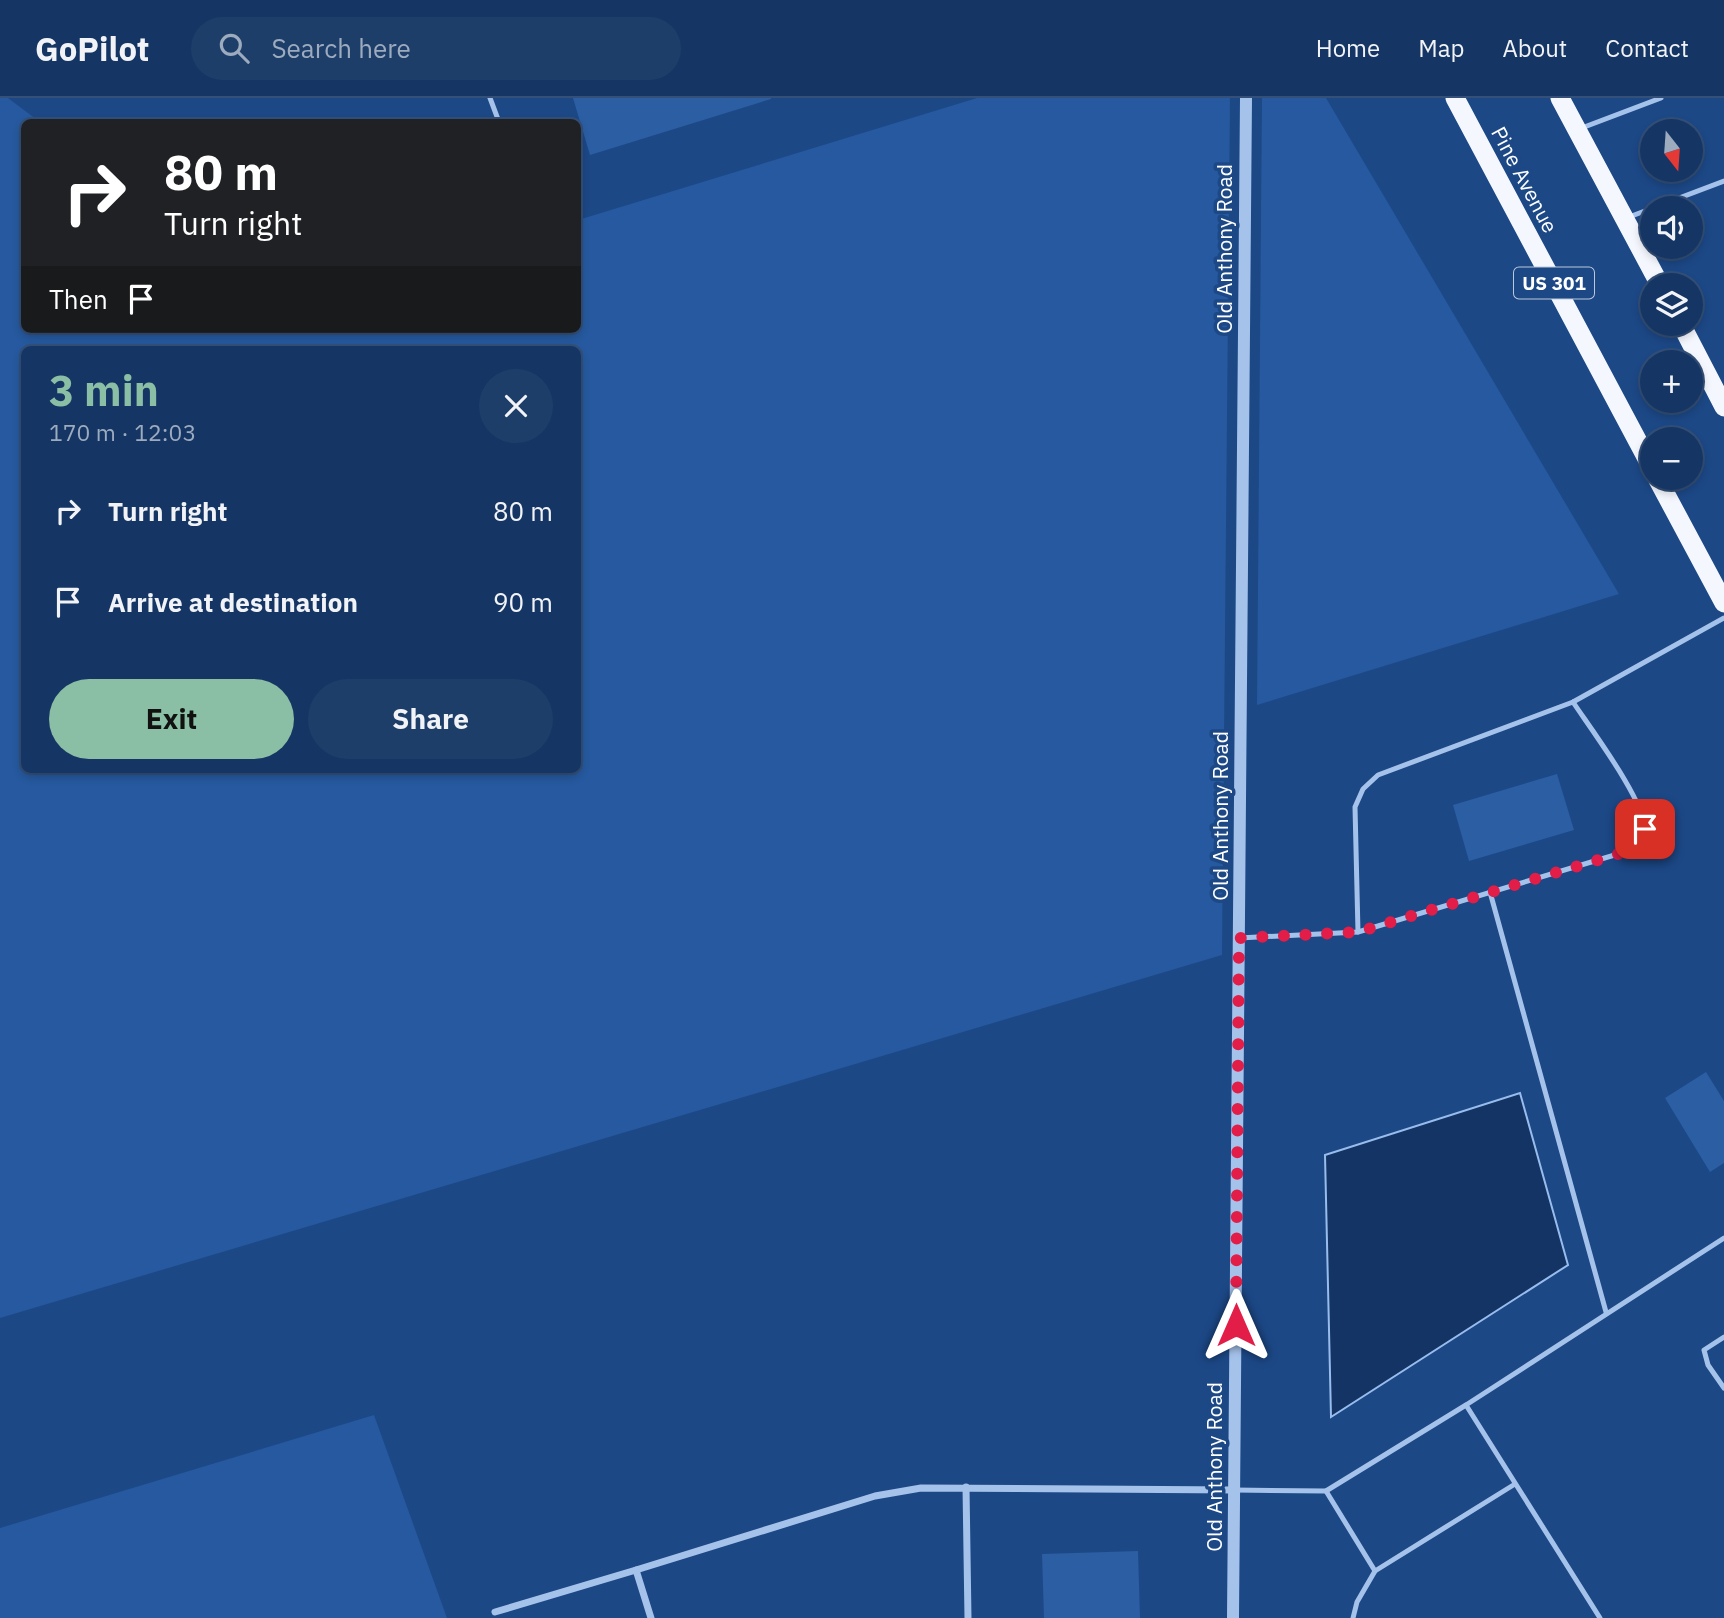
<!DOCTYPE html>
<html lang="en">
<head>
<meta charset="utf-8">
<style>
	:root { --surface:#153664; --page:#1e3e6a; --text:#f1f3f6; --muted:#9dabbf; --line:#345078; --accent:#8abfa5 }
	body { margin:0; font-family:"IBM Plex Sans",sans-serif; background:var(--page); color:var(--text); height:100vh; display:flex; flex-direction:column; font-size:26px; white-space:nowrap }
	* { box-sizing:border-box; margin:0 }
	p { font-size:23px; color:var(--muted) }
	.icon { flex:none; width:38px; height:38px; fill:none; stroke:currentColor; stroke-width:2; stroke-linecap:round; stroke-linejoin:round }
	.map { position:relative; flex:1; overflow:hidden }
	.sheet { position:absolute; left:21px; top:248px; width:560px; height:427px; display:flex; flex-direction:column; background:var(--surface); border-radius:10px; box-shadow:0 4px 10px #0003,0 0 0 2px var(--line) }
	.sheet>* { flex:none }
	.hud { position:absolute; left:21px; top:21px; width:560px; height:214px; border-radius:10px; box-shadow:0 4px 10px #0003,0 0 0 2px var(--line); background:#202124; color:#fff; overflow:hidden }
	.needle { width:46px; rotate:163deg }
	.tools { position:absolute; left:1640px; top:21px; display:grid; gap:14px }
	.tools a { display:grid; place-items:center; width:63px; height:63px; border-radius:50%; background:var(--surface); box-shadow:0 4px 10px #0003,0 0 0 2px var(--line); font-size:35px }
	.pin { position:absolute; display:grid; place-items:center; width:60px; height:60px; color:#fff; margin:-30px; border-radius:14px; box-shadow:0 4px 10px #0006 }
	.me { position:absolute; width:77px; margin:-38px; rotate:0deg; stroke-linejoin:round; filter:drop-shadow(0 0 5px #0008) }
	.turn { display:flex; align-items:center; gap:24px; height:147px; padding:0 28px; font-size:32px }
	.turn .icon { width:91px; height:91px; stroke-width:2.5 }
	.turn b { display:block; font-size:49px; line-height:60px }
	.then { display:flex; align-items:center; height:66px; padding:0 28px; background:#0003; gap:14px; font-size:26px }
	.round { display:grid; place-items:center; flex:none; width:74px; height:74px; border-radius:37px; background:var(--page) }
	.headline { display:flex; align-items:center; justify-content:space-between; height:119px; padding:0 28px }
	h1 { font-size:42px; font-weight:800; line-height:52px; color:var(--accent) }
	.primary-button { display:flex; gap:14px; margin-top:auto; padding:14px 28px }
	.primary-button a { flex:1; height:80px; border-radius:42px; background:var(--accent); color:#111; font-size:28px; font-weight:800; line-height:80px; text-align:center }
	.primary-button a+a { background:var(--page); color:var(--text) }
	ul { padding:0; list-style:none }
	li { display:flex; align-items:center; gap:21px; height:91px; padding:0 28px }
	li div { flex:1 }
	li b { display:block; font-size:26px }
	li em { font-style:normal }
	header { display:flex; align-items:center; gap:42px; box-sizing:border-box; height:98px; padding:0 35px; background:var(--surface); border-bottom:2px solid var(--line) }
	header strong { font-size:33px }
	nav { display:flex; gap:38px; margin-inline-start:auto; font-size:24px }
	.search { width:490px; height:63px; background:var(--page); display:flex; align-items:center; gap:18px; box-sizing:border-box; padding:0 24px; border-radius:38px; color:var(--muted); font-size:26px }
	.map>svg:first-child { display:block }
	.green { fill:#26599f; fill-rule:evenodd }
	.water { fill:#133465; stroke:#98bded; stroke-width:2 }
	.building { fill:#2c5ea4 }
	.lines { fill:none; stroke-linecap:round; stroke-linejoin:round }
	.service { stroke:#a5c2eb; stroke-width:5 }
	.minor { stroke:#a5c2eb; stroke-width:7 }
	.tertiary { stroke:#a5c2eb; stroke-width:12 }
	.trunk { stroke:#f4f8fe; stroke-width:19 }
	.route { stroke:#e11d48; stroke-width:12; stroke-dasharray:0 21.6 }
	.labels { text-anchor:middle; stroke-width:7; stroke-linejoin:round; paint-order:stroke }
	.shield { fill:#1c4886; stroke:#bbc8db; stroke-width:2 }
	.shield-label { font-size:19px; font-weight:bold; fill:#fff }
	.street-label { font-size:21px; fill:#fff; stroke:#1c4886 }
</style>
</head>
<body>
<header>
<strong>GoPilot</strong>
<div class="search"><svg class="icon" aria-label="search" viewBox="0 0 24 24"><circle cx="10" cy="10" r="6"/><path d="M15 15l6 6"/></svg>Search here</div>
<nav><a>Home</a><a>Map</a><a>About</a><a>Contact</a></nav>
</header>
<div class="map">
<svg width="1724" height="1520" viewBox="0 0 1724 1520">
	<rect width="100%" height="100%" fill="#1c4886"/>
	<g class="green">
		<path d="M0 0H8L40 24H24V231H578V122L977 0H1230L1222 857 0 1220ZM24 252H578V672H24Z"/>
		<path d="M1262 0H1326L1619 496 1257 607Z"/>
		<path d="M374 1317 447 1520H0V1430Z"/>
	</g>
	<path class="water" d="M1520 995 1568 1167 1331 1319 1325 1057Z"/>
	<g class="building">
		<path d="M573 0H771V1L590 57Z"/>
		<path d="M1557 676 1574 732 1469 763 1453 707Z"/>
		<path d="M1706 974 1724 1003V1065L1710 1074 1665 1000Z"/>
		<path d="M1138 1453 1140 1520H1044L1042 1456Z"/>
	</g>
	<g class="lines">
		<g class="service">
			<path d="M490 0 499 24"/>
			<path d="M1579 31 1661 0"/>
			<path d="M1629 119 1724 83"/>
			<path d="M1490 794 1606 1214"/>
			<path d="M1358 834 1628 753C1636 747 1643 742 1644 732 1649 708 1588 627 1573 604"/>
			<path d="M1239 840 1358 834 1355 709 1363 691 1378 677 1573 604 1724 520"/>
			<path d="M1724 1239 1704 1252 1708 1267 1724 1290"/>
			<path d="M1466 1307 1724 1140"/>
			<path d="M1234 1392 1326 1393 1466 1307 1600 1520"/>
			<path d="M1326 1393 1375 1473 1515 1386"/>
			<path d="M1353 1520 1357 1504 1375 1473"/>
		</g>
		<g class="minor">
			<path d="M966 1389 968 1520"/>
			<path d="M495 1514 636 1472"/>
			<path d="M651 1520 636 1472 875 1398 921 1390 1234 1392"/>
		</g>
		<path class="tertiary" d="M1233 1520 1246 0"/>
		<g class="trunk">
			<path d="M1455 0 1652 370"/>
			<path d="M1560 0 1660 187"/>
			<path d="M1681 226 1724 309"/>
			<path d="M1657 380 1724 505"/>
		</g>
	</g>
	<g class="lines">
		<path class="route" d="M1236 1227 1239 840 1358 834 1628 753 1640 744 1645 731"/>
	</g>
	<g class="labels">
		<rect class="shield" x="1514" y="169.5" width="80" height="31" rx="5"/>
		<g class="shield-label">
			<text x="1554" y="192">US 301</text>
		</g>
		<g class="street-label">
			<text transform="translate(1524 82) rotate(62)" y="7">Pine Avenue</text>
			<text transform="translate(1225 151) rotate(-90)" y="7">Old Anthony Road</text>
			<text transform="translate(1221 718) rotate(-90)" y="7">Old Anthony Road</text>
			<text transform="translate(1215 1369) rotate(-90)" y="7">Old Anthony Road</text>
		</g>
	</g>
</svg>
<div class="tools">
<a><svg class="needle" viewBox="-14 -14 28 28"><path d="M0-13l5 13h-10z" fill="#e53935"/><path d="M0 13l5-13h-10z" fill="#9dabbf"/></svg></a>
<a><svg class="icon" aria-label="sound" viewBox="0 0 24 24"><path d="M4 9h4l5-4v14l-5-4H4zM17 9q2 3 0 6"/></svg></a>
<a><svg class="icon" aria-label="layers" viewBox="0 0 24 24"><path d="M12 4l9 5-9 5-9-5zM3 14l9 5 9-5"/></svg></a>
<a>+</a>
<a>−</a>
</div>
<div class="pin" style="left:1645px;top:731px;background:#d93025"><svg class="icon" aria-label="arrive" viewBox="0 0 24 24"><path d="M6 21V4h12l-3 4 3 4H6"/></svg></div>
<svg class="me" style="left:1236px;top:1227px" viewBox="-20 -20 40 40"><path d="M0-17L14 15 0 8-14 15z" fill="#e11d48" stroke="#fff" stroke-width="4"/></svg>
<div class="hud">
<div class="turn"><svg class="icon" aria-label="right" viewBox="0 0 24 24"><path d="M7 20v-9h11M14 6l5 5-5 5"/></svg><div><b>80 m</b>Turn right</div></div>
<div class="then">Then<svg class="icon" aria-label="arrive" viewBox="0 0 24 24"><path d="M6 21V4h12l-3 4 3 4H6"/></svg></div>
</div>
<section class="sheet">
<div class="headline"><div><h1>3 min</h1><p>170 m · 12:03</p></div><a class="round"><svg class="icon" aria-label="close" viewBox="0 0 24 24"><path d="M6 6l12 12M18 6L6 18"/></svg></a></div>
<ul>
<li><svg class="icon" aria-label="right" viewBox="0 0 24 24"><path d="M7 20v-9h11M14 6l5 5-5 5"/></svg><div><b>Turn right</b></div><em>80 m</em></li>
<li><svg class="icon" aria-label="arrive" viewBox="0 0 24 24"><path d="M6 21V4h12l-3 4 3 4H6"/></svg><div><b>Arrive at destination</b></div><em>90 m</em></li>
</ul>
<div class="primary-button"><a>Exit</a><a>Share</a></div>
</section>
</div>
</body>
</html>
